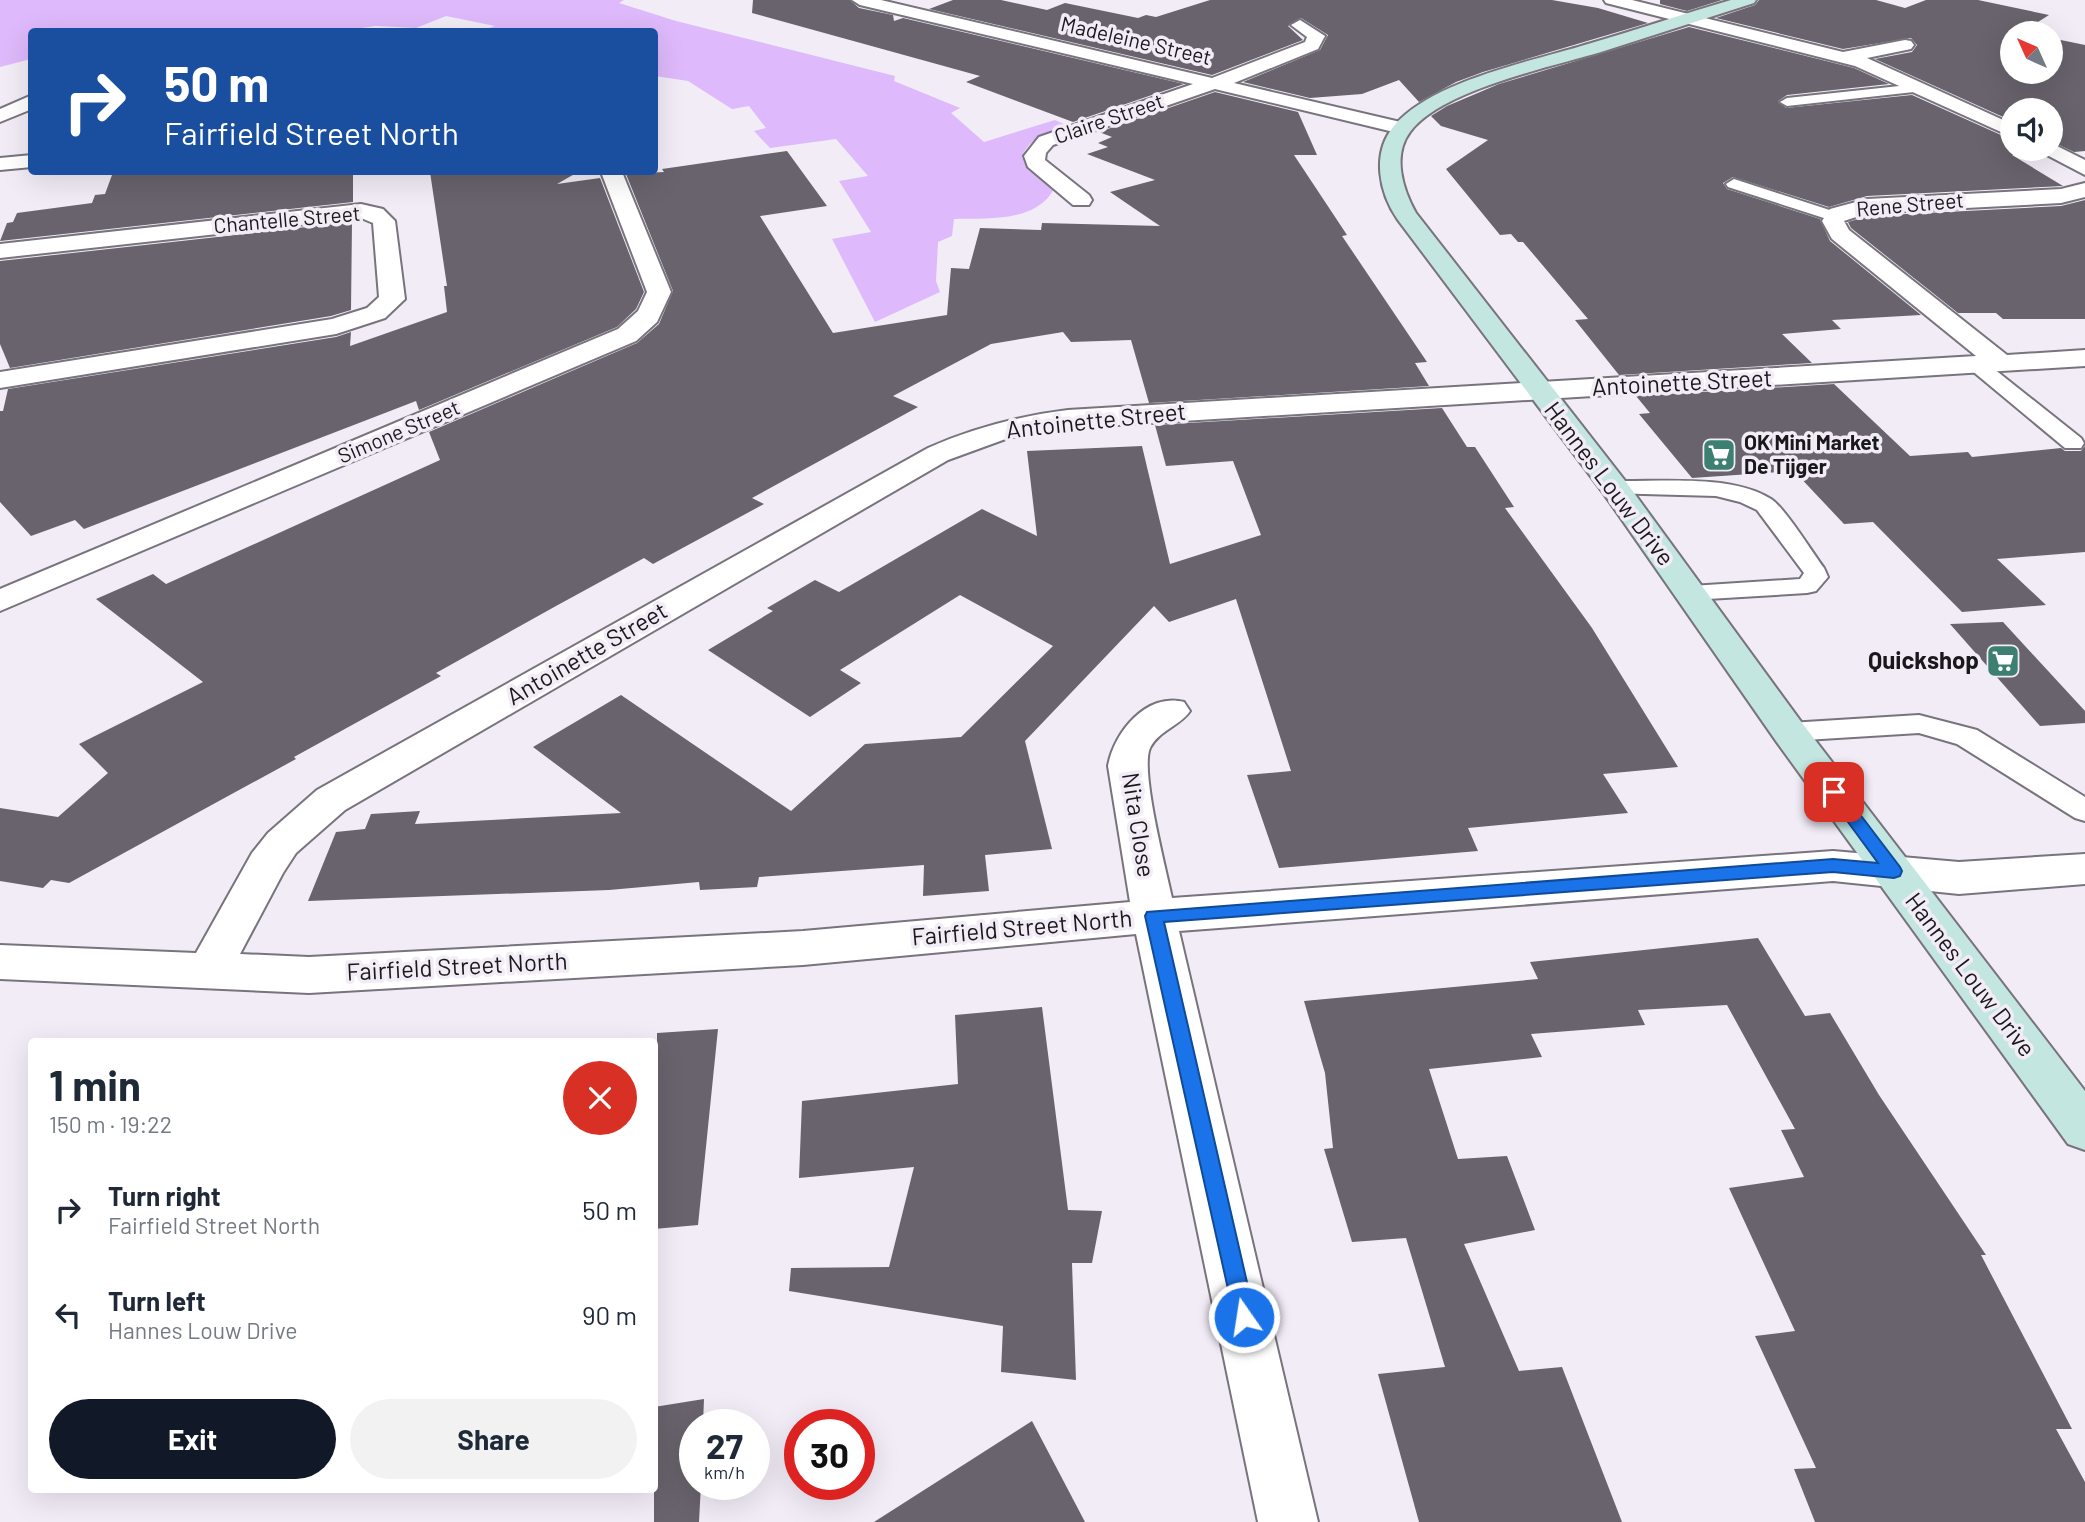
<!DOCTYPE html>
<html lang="en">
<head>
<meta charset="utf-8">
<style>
	:root { --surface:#fff; --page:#f2f2f3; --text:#1f2937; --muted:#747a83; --accent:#111827 }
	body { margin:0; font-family:Barlow,sans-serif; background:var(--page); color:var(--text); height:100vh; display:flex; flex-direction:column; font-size:26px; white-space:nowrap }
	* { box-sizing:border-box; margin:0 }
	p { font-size:23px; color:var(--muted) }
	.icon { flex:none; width:38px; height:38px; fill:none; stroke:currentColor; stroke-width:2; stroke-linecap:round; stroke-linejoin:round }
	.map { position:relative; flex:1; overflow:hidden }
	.drawer { position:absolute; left:28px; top:1038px; width:630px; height:455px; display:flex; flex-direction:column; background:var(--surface); border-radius:7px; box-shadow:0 7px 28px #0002 }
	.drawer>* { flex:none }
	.guide { position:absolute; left:28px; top:28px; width:630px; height:147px; border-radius:7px; box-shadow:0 7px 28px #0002; background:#1a4fa0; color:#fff; overflow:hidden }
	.needle { width:46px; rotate:315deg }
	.buttons { position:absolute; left:2000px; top:21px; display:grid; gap:14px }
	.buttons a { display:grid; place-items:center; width:63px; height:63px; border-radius:50%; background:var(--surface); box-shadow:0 7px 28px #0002; font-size:35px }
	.speed { position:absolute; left:679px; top:1409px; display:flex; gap:14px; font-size:35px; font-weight:700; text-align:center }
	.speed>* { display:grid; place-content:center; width:91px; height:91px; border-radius:50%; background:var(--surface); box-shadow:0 7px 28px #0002; line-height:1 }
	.speed small { font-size:18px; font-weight:400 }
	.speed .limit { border:10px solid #d22; background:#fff; color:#111 }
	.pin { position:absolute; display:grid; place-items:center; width:60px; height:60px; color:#fff; margin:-30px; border-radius:14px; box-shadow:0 4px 10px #0006 }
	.me { position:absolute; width:77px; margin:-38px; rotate:347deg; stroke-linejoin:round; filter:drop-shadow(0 0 5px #0008) }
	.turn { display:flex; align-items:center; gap:24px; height:147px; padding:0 21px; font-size:32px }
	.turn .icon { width:91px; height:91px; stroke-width:2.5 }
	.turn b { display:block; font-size:49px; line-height:60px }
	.round { display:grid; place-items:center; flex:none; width:74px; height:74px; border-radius:37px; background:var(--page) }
	.summary { display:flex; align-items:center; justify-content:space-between; height:119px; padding:0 21px }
	h1 { font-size:42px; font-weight:700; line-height:52px }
	.primary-button { display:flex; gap:14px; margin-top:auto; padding:14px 21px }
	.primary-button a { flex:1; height:80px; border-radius:42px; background:var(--accent); color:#fff; font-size:28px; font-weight:700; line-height:80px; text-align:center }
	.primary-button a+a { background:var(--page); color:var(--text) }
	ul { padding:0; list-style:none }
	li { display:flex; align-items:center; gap:21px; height:105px; padding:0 21px }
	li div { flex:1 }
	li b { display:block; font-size:26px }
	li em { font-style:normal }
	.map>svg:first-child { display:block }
	.green { fill:#deb9fb }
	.building { fill:#68636c }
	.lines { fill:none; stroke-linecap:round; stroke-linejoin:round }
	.lane-casing { stroke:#78737c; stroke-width:4 }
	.street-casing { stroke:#78737c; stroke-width:4 }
	.secondary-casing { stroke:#78737c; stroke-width:4 }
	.lane { fill:#fff; fill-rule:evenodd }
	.street { fill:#fff; fill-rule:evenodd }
	.secondary { fill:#c3e6e0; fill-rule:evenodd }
	.route { fill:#1a73e8; stroke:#114b97; stroke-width:2 }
	.labels { text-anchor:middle; stroke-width:7; stroke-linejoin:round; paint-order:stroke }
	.far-street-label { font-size:21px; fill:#19181b; stroke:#f2ecf7 }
	.far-poi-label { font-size:21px; font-weight:bold; fill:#19181b; stroke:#f2ecf7; text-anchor:start }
	.street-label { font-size:24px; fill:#19181b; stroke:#f2ecf7 }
	.poi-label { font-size:24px; font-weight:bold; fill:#19181b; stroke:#f2ecf7; text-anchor:end }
</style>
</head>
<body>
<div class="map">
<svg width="2085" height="1522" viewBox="0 0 2085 1522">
	<rect width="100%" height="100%" fill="#f2ecf7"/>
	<path class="green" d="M0 0H624L619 3 676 21 895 76 894 81 960 108 951 113 984 142 1055 120 1068 126C1050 132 1029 137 1022 157L1027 169 1054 189C1035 223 988 218 954 219L952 236 938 242 936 281 940 292 875 322 832 239 871 232 839 181 868 176 836 139 770 148 754 131 766 128 749 106 732 109 688 81 655 76 654 32 481 31 495 26 446 16 416 28 375 26 334 32 331 29 307 32H32L31 59 0 67Z"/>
	<g class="building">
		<path d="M753 0H850L859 8 893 15 894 21 903 18 1184 84 1073 122 966 82 980 76 752 13Z"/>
		<path d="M953 0H1001L1047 10 1065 3 1138 18 1146 15 1156 17 1210 0H1552L1598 8 1648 23 1483 72 1456 82 1419 102 1399 80 1362 94 1310 98 1243 82 1320 50 1328 35 1301 18 1288 26 1303 40 1212 75 929 9Z"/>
		<path d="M1660 0H1722L1687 11 1660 4Z"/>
		<path d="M1759 0H1876L1905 8 1926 0H1978L2049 15 2022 32 2031 33H2012V72H2051V38L2085 45V151L2074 152 2051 141V110H2012V121L1875 59 1912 52 1917 45 1911 38 1843 49 1716 18 1755 5Z"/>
		<path d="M1689 27 1854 68 1889 84 1787 95 1778 101 1786 108 1912 95 2012 140V149H2037L2040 153 2012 155 2063 186 1867 196 1829 207 1733 177 1723 183 1727 189 1820 219 1830 241 1921 315 1832 320 1841 329 1782 334 1812 363 1619 375 1575 320 1588 319 1523 242H1518L1511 234 1500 235 1446 169 1488 140 1441 126 1431 116 1447 106 1499 84Z"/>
		<path d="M1215 92 1298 112 1317 155H1294L1347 235 1342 236 1427 362 1415 363 1429 386 1149 403 1131 340 1071 342 1063 332 991 344 893 396 918 407 752 498 764 504 653 564 644 558 556 606 436 673 441 676 294 757 296 759 69 883 51 880 43 888 0 881V808L58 817 108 773 79 744 203 682 96 599 153 574 166 584 440 460 429 432 637 343 659 324 673 291 626 174 664 172 662 169 787 151 827 206 760 216 833 333 947 315 951 268 969 269 980 228 1041 230 1042 223 1160 226 1110 192 1155 180 1087 154 1108 147 1098 143 1112 137 1099 132Z"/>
		<path d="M148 172H353V202L0 241 7 223 13 222 17 213 92 203 95 195 105 194 112 175Z"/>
		<path d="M430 172H578L557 184 600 178 644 292 636 309 617 327 419 410 416 401 84 529 75 520 31 536 0 502V411H3L8 389 336 337 351 332 350 346 447 312 444 286H447Z"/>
		<path d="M2085 200V319H2003L1996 313H1958L1851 228 1848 222 1868 216 2061 206Z"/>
		<path d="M352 222 351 310 331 316 10 368 0 344V261Z"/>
		<path d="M1834 384 1910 456 1968 452 1972 457 2061 448 2065 451H2081L2085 446V552L1997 559 2046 605 1962 612 1873 522 1844 524 1794 471 1692 478 1639 414 1650 413 1636 396Z"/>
		<path d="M1442 408 1467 447H1475L1514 507 1505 508 1592 628 1678 767 1603 774 1628 813 1468 828 1478 851 1279 868 1247 775 1291 771 1236 599 1169 622 1154 606 1025 741 1052 849 985 855 989 891 923 896 924 865 759 877 757 887 700 890 699 882 609 890 308 901 336 832 365 829 371 814 420 811 415 824 621 813 533 747 621 695 791 811 865 744 961 737 1053 646 960 595 840 670 861 683 810 717 708 650 773 611 767 608 815 580 839 592 982 509 1037 536 1027 451 1142 446 1170 564 1261 535 1233 461 1166 466 1155 425Z"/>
		<path d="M2003 622 2085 711V723L2040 726 1950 624Z"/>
		<path d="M1758 938 1805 1016 1830 1013 1879 1095 1986 1255H1981L2072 1429H2056L2085 1482V1522H1815L1794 1469 1816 1468 1755 1336 1795 1331 1729 1188 1804 1177 1781 1130 1795 1129 1727 1005 1638 1010 1645 1025 1531 1034 1542 1057 1429 1069 1458 1159 1507 1156 1535 1230 1464 1244 1519 1371 1562 1367 1622 1522H1419L1378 1374 1445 1367 1406 1238 1352 1242 1324 1149 1333 1148 1325 1073 1304 1001 1538 979 1530 962Z"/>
		<path d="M1042 1007 1068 1210 1102 1211 1092 1263H1072L1076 1380 1001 1372 1003 1326 789 1291 791 1268 889 1267 914 1167 799 1178 802 1101 958 1084 955 1015Z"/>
		<path d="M718 1029 698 1225 654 1229V1045H657V1033Z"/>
		<path d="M704 1399 703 1424H695V1484H701L699 1522H654V1407Z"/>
		<path d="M1032 1421 1085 1522H874Z"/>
	</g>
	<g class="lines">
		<defs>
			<g id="lane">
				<path d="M1918 84 1925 88 1923 91 1787 106 1780 102 1787 98Z"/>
				<path d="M1734 179 1842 214 1844 217 1836 222 1830 220 1728 187 1726 184Z"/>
				<path d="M1977 359 1984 361 2081 438 2084 443 2081 448H2065L1970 369 1967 365Z"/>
				<path d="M1615 481C1661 482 1731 474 1771 499 1785 508 1812 552 1824 568L1828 577 1816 591 1807 593 1691 600 1682 598 1679 593 1682 588 1691 586 1800 579 1804 573 1757 510 1740 502 1716 496 1607 493 1604 488 1607 483Z"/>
				<path d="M1919 715 1977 730 2085 797V821L2075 818 1957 744 1919 733 1789 741 1779 738 1775 732 1779 726 1789 723Z"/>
			</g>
			<g id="street">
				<path d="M852 0H881L1212 78 1305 42 1307 37 1291 25 1300 20 1325 36 1318 49 1234 83 1409 124 1412 128 1409 132 1402 134 1215 89 1053 145 1046 153 1045 160 1089 195 1092 200 1089 205H1073L1028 167 1024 156 1039 137 1193 84 860 5Z"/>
				<path d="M1604 0H1632L1843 52 1905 40 1911 41 1914 45 1911 49 1867 58 2012 124V137L1855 66 1606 3Z"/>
				<path d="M32 95V109L0 122V109Z"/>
				<path d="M2051 143 2085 160V175L2043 153 2040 149H2051Z"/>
				<path d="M32 155V167L0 170V158Z"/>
				<path d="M601 172H622L671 292 657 322 636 341 0 611V589L618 329 638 311 647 292Z"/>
				<path d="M2085 183V197L2061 203 1868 213 1844 221 1849 230 2007 355 2085 350V366L1068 428 1011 437 948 460 345 810 296 853 283 873 240 954 309 957 803 931 1130 902 1108 766C1114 732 1147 692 1184 702L1190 711C1180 726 1158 731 1150 748 1140 771 1166 869 1172 898L1833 851 1959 862 2085 854V884L1959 894 1833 881 1179 931 1318 1522H1258L1136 934 803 965 309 993 0 979V945L196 953 252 853 268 833 317 790 928 448C973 428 1019 416 1068 410L1976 356 1832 239 1822 221 1830 209 1867 199 2061 189Z"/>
				<path d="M361 204 383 209 395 221 405 299 385 318 336 334 0 388V372L332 319 367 308 379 297 373 223 361 218 0 258V244Z"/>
			</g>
			<path id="secondary" d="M1731 0H1756L1754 3C1703 19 1652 36 1601 52 1551 67 1441 90 1410 132 1392 156 1403 190 1416 213L1626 482 1802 723 2085 1091V1150L2068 1144 1776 741 1604 494 1398 220C1379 193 1371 153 1394 126 1431 81 1533 61 1588 44 1636 30 1683 14 1731 0Z"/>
		</defs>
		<use href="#lane" class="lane-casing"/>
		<use href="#street" class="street-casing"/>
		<use href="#secondary" class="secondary-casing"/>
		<use href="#lane" class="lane"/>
		<use href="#street" class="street"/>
		<use href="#secondary" class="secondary"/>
	</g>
	<path class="route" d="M1834 786 1840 788 1900 867 1902 871 1900 876 1894 878 1833 872 1164 922 1255 1317 1252 1325 1244 1328 1236 1325 1145 916 1147 912 1833 859 1878 863 1826 792Z"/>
	<defs>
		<symbol id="supermarket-square" viewBox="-11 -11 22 22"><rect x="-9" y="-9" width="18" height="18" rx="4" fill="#3d8072" stroke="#f2ecf7"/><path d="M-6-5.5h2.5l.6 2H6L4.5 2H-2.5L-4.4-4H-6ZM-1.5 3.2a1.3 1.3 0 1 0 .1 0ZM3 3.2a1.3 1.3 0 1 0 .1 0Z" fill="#fff"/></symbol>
	</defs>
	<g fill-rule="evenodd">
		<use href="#supermarket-square" x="1700" y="436" width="38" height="38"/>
		<use href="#supermarket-square" x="1984" y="642" width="38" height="38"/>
	</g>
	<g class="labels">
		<g class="far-street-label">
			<text transform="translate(1136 41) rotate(13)" y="7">Madeleine Street</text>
			<text transform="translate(1109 119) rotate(-19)" y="7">Claire Street</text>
			<text transform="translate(1910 205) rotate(-5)" y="7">Rene Street</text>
			<text transform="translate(287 220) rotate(-5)" y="7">Chantelle Street</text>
			<text transform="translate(399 432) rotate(-23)" y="7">Simone Street</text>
		</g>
		<g class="far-poi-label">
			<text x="1744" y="450">OK Mini Market<tspan x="1744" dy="24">De Tijger</tspan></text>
		</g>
		<g class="street-label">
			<text transform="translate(1682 383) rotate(-3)" y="8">Antoinette Street</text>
			<text transform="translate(1096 421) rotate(-6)" y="8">Antoinette Street</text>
			<text transform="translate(1609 484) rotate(53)" y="8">Hannes Louw Drive</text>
			<text transform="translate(587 654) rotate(-30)" y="8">Antoinette Street</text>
			<text transform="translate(1138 825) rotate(81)" y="8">Nita Close</text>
			<text transform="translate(1022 928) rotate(-5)" y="8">Fairfield Street North</text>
			<text transform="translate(457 967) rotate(-3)" y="8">Fairfield Street North</text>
			<text transform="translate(1970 975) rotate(53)" y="8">Hannes Louw Drive</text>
		</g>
		<g class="poi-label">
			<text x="1979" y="669">Quickshop</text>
		</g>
	</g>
</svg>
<div class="buttons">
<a><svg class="needle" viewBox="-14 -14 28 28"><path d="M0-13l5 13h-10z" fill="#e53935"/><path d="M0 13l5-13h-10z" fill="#747a83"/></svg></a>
<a><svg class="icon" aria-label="sound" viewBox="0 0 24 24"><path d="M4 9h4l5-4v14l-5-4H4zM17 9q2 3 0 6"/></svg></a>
</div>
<div class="speed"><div>27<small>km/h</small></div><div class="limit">30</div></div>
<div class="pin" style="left:1834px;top:792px;background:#d93025"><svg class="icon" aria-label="arrive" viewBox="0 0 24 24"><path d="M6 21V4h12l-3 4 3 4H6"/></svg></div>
<svg class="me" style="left:1244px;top:1317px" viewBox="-20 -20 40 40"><circle r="17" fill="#1a73e8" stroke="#fff" stroke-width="3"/><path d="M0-11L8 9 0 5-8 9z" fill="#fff"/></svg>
<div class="guide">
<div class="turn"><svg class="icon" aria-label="right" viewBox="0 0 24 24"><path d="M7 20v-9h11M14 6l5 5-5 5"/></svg><div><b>50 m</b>Fairfield Street North</div></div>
</div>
<section class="drawer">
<div class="summary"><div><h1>1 min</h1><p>150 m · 19:22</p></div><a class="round" style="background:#d93025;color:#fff"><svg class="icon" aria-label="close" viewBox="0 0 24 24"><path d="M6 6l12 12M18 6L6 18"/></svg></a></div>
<ul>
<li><svg class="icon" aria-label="right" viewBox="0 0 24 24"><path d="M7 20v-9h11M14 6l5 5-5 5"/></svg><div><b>Turn right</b><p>Fairfield Street North</p></div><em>50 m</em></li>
<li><svg class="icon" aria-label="left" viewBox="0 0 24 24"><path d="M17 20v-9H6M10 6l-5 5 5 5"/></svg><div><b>Turn left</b><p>Hannes Louw Drive</p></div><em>90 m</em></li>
</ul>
<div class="primary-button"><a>Exit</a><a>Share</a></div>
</section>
</div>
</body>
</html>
